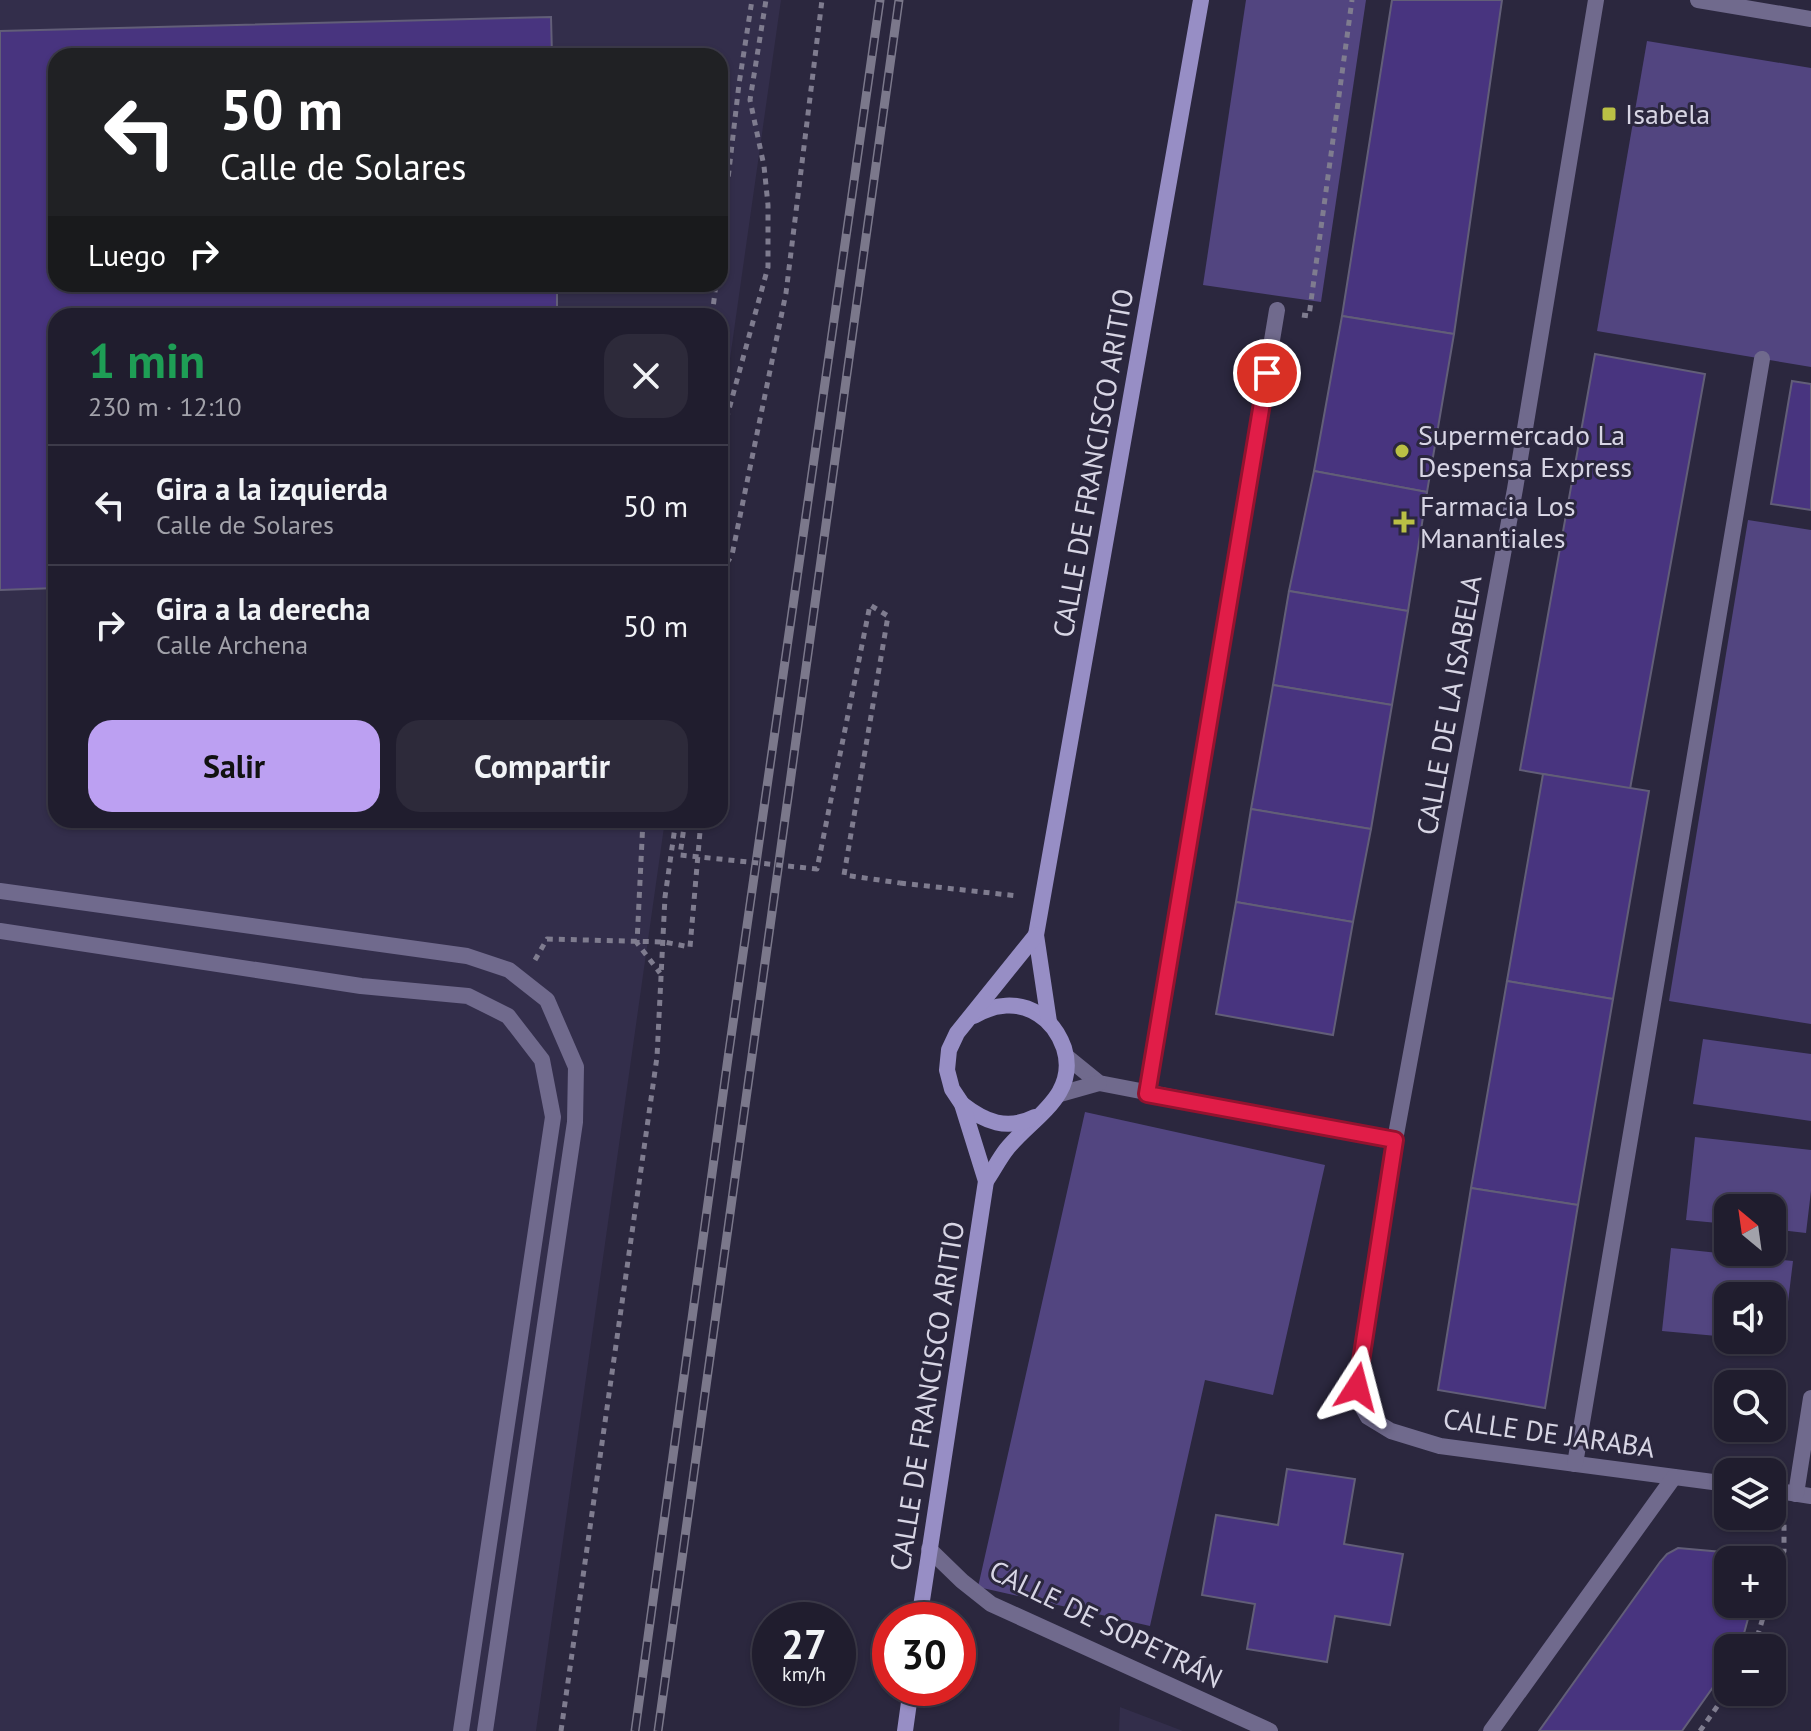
<!DOCTYPE html>
<html lang="es">
<head>
<meta charset="utf-8">
<style>
	:root { --surface:#201d2e; --page:#2d2a3a; --text:#f1f3f6; --muted:#a2a2aa; --line:#3d3b4a; --accent:#bca0f2 }
	body { margin:0; font-family:"PT Sans",sans-serif; background:var(--page); color:var(--text); height:100vh; display:flex; flex-direction:column; font-size:30px; white-space:nowrap }
	* { box-sizing:border-box; margin:0 }
	p { font-size:26px; color:var(--muted) }
	.icon { flex:none; width:44px; height:44px; fill:none; stroke:currentColor; stroke-width:2; stroke-linecap:round; stroke-linejoin:round }
	.map { position:relative; flex:1; overflow:hidden }
	.panel { position:absolute; left:48px; top:308px; width:680px; height:520px; display:flex; flex-direction:column; background:var(--surface); border-radius:24px; box-shadow:0 2px 6px #0004,0 0 0 2px var(--line) }
	.panel>* { flex:none }
	.hud { position:absolute; left:48px; top:48px; width:680px; height:244px; border-radius:24px; box-shadow:0 2px 6px #0004,0 0 0 2px var(--line); background:#202124; color:#fff; overflow:hidden }
	.needle { width:52px; rotate:331deg }
	.tools { position:absolute; left:1714px; top:1194px; display:grid; gap:16px }
	.tools a { display:grid; place-items:center; width:72px; height:72px; border-radius:16px; background:var(--surface); box-shadow:0 2px 6px #0004,0 0 0 2px var(--line); font-size:40px }
	.speed { position:absolute; left:752px; top:1602px; display:flex; gap:16px; font-size:40px; font-weight:700; text-align:center }
	.speed>* { display:grid; place-content:center; width:104px; height:104px; border-radius:50%; background:var(--surface); box-shadow:0 2px 6px #0004,0 0 0 2px var(--line); line-height:1 }
	.speed small { font-size:20px; font-weight:400 }
	.speed .limit { border:12px solid #d22; background:#fff; color:#111 }
	.pin { position:absolute; display:grid; place-items:center; width:68px; height:68px; color:#fff; margin:-34px; border:4px solid #fff; border-radius:50%; box-shadow:0 2px 8px #0007 }
	.me { position:absolute; width:88px; margin:-44px; rotate:9deg; stroke-linejoin:round; filter:drop-shadow(0 0 6px #0008) }
	.turn { display:flex; align-items:center; gap:28px; height:168px; padding:0 40px; font-size:36px }
	.turn .icon { width:104px; height:104px; stroke-width:2.5 }
	.turn b { display:block; font-size:56px; line-height:68px }
	.then { display:flex; align-items:center; height:76px; padding:0 40px; background:#0003; gap:16px; font-size:30px }
	.round { display:grid; place-items:center; flex:none; width:84px; height:84px; border-radius:24px; background:var(--page) }
	.summary { display:flex; align-items:center; justify-content:space-between; height:136px; padding:0 40px }
	h1 { font-size:48px; font-weight:700; line-height:60px; color:#1e9e55 }
	.cta { display:flex; gap:16px; margin-top:auto; padding:16px 40px }
	.cta a { flex:1; height:92px; border-radius:24px; background:var(--accent); color:#111; font-size:32px; font-weight:700; line-height:92px; text-align:center }
	.cta a+a { background:var(--page); color:var(--text) }
	ul { padding:0; list-style:none }
	li { display:flex; align-items:center; gap:24px; height:120px; padding:0 40px; border-top:2px solid var(--line) }
	li div { flex:1 }
	li b { display:block; font-size:30px }
	li em { font-style:normal }
	.map>svg:first-child { display:block }
	.built { fill:#332e4b; fill-rule:evenodd }
	.green { fill:#524580 }
	.building { fill:#48347f; stroke:#625e78; stroke-width:2 }
	.lines { fill:none; stroke-linecap:round; stroke-linejoin:round }
	.path { stroke:#7f7c8f; stroke-width:5; stroke-dasharray:6 6; stroke-linecap:butt }
	.street { stroke:#706a8d; stroke-width:16 }
	.secondary { stroke:#978ec5; stroke-width:16 }
	.rail-casing { stroke:#7b788b; stroke-width:9 }
	.rail { stroke:#2b273e; stroke-width:6; stroke-dasharray:18; stroke-linecap:butt }
	.path-bridge { stroke:#7f7c8f; stroke-width:5; stroke-dasharray:6 6; stroke-linecap:butt }
	.route-casing { stroke:#92132f; stroke-width:20 }
	.route { stroke:#e11d48; stroke-width:14 }
	.poi-dot { fill:#bac045; stroke:#2b273e; stroke-width:3 }
	.labels { text-anchor:middle; stroke-width:6; stroke-linejoin:round; paint-order:stroke }
	.poi-label { font-size:28px; fill:#d7d5e4; stroke:#2b273e; text-anchor:start }
	.street-label { font-size:28px; fill:#d7d5e4; stroke:#2b273e }
</style>
</head>
<body>
<div class="map">
<svg width="1811" height="1731" viewBox="0 0 1811 1731">
	<rect width="100%" height="100%" fill="#2b273e"/>
	<g class="built">
		<path d="M0 0H781L720 429V316H56V820H665L536 1731H0ZM56 56H720V284H56Z"/>
		<path d="M1120 1707 1183 1731H1119Z"/>
	</g>
	<g class="green">
		<path d="M1246 0H1366L1321 302 1203 285Z"/>
		<path d="M1647 41 1811 68V367L1597 331Z"/>
		<path d="M1748 520 1811 530V1024L1669 1001Z"/>
		<path d="M1703 1039 1811 1054V1121L1693 1104Z"/>
		<path d="M1085 1112 1325 1165 1273 1395 1205 1380 1150 1626 978 1587Z"/>
		<path d="M1695 1137 1811 1150V1191L1806 1233 1772 1229V1208H1728V1224L1686 1220Z"/>
		<path d="M1671 1248 1793 1261 1783 1343 1752 1340H1772V1296H1728V1337L1662 1331Z"/>
	</g>
	<g class="building">
		<path d="M1392 0H1502L1454 334 1342 316Z"/>
		<path d="M551 17 552 56H56V284H557V316H56V588L0 590V31Z"/>
		<path d="M1342 316 1454 334 1427 492 1314 471Z"/>
		<path d="M1595 354 1705 374 1630 789 1520 770Z"/>
		<path d="M1792 381 1811 384V510L1771 504Z"/>
		<path d="M1314 471 1427 492 1408 611 1289 591Z"/>
		<path d="M1289 591 1408 611 1392 705 1273 685Z"/>
		<path d="M1273 685 1392 705 1371 829 1251 809Z"/>
		<path d="M1543 774 1649 791 1613 999 1507 981Z"/>
		<path d="M1251 809 1371 829 1353 922 1236 902Z"/>
		<path d="M1236 902 1353 922 1333 1035 1216 1014Z"/>
		<path d="M1507 981 1613 999 1578 1205 1471 1188Z"/>
		<path d="M1471 1188 1578 1205 1545 1408 1438 1390Z"/>
		<path d="M1287 1469 1355 1479 1344 1544 1403 1554 1390 1625 1335 1616 1327 1662 1247 1649 1255 1604 1202 1595 1216 1515 1278 1525Z"/>
		<path d="M1678 1548 1723 1552 1760 1560H1728V1604H1752L1740 1648H1728V1666L1682 1731H1539L1660 1562 1667 1554Z"/>
	</g>
	<g class="lines">
		<g class="path">
			<path d="M720 248 739 84 752 0"/>
			<path d="M1302 315 1309 316 1352 0"/>
			<path d="M712 316 716 284"/>
			<path d="M720 442 768 267V205L764 166 750 100 766 0"/>
			<path d="M720 573 732 555 786 293 822 0"/>
			<path d="M720 601 726 602 720 653"/>
			<path d="M643 820 637 943 660 973"/>
			<path d="M900 883 1018 896"/>
			<path d="M535 960 547 939 664 942 690 947 701 820"/>
			<path d="M1772 1589 1784 1551V1515"/>
			<path d="M1754 1648 1767 1604"/>
			<path d="M561 1731 657 1057 665 897 676 820"/>
			<path d="M1700 1731 1728 1691"/>
		</g>
		<g class="street">
			<path d="M1596 0 1515 489 1395 1140 1357 1387 1359 1401 1368 1417 1391 1431 1440 1446 1728 1484"/>
			<path d="M1698 0 1811 19"/>
			<path d="M0 891 467 956 509 970 547 1000 576 1067 575 1122 485 1731"/>
			<path d="M0 931 361 986 468 996 508 1016 542 1060 553 1117 461 1731"/>
			<path d="M1067 1057 1099 1083 1395 1140"/>
			<path d="M1060 1094 1099 1083"/>
			<path d="M1147 1094 1277 310"/>
			<path d="M1575 1464 1762 359"/>
			<path d="M1772 1490 1811 1496"/>
			<path d="M1796 1494 1811 1398"/>
			<path d="M929 1549 962 1581 991 1604 1270 1731"/>
			<path d="M1491 1731 1674 1477"/>
		</g>
		<g class="secondary">
			<path d="M974 1016C994 1004 1018 1001 1038 1014 1051 1022 1059 1034 1064 1048 1079 1096 1031 1118 1006 1150 999 1159 993 1171 986 1181"/>
			<path d="M1049 1022 1036 935 1201 0"/>
			<path d="M962 1104C985 1122 1007 1131 1035 1117"/>
			<path d="M919 1620 986 1181 962 1104 952 1089 947 1070 949 1050 957 1033 1036 935"/>
			<path d="M905 1731 911 1688"/>
		</g>
		<defs>
			<g id="rail">
				<path d="M635 1731 728 1058 880 0"/>
				<path d="M658 1731 899 0"/>
			</g>
		</defs>
		<use href="#rail" class="rail-casing"/>
		<use href="#rail" class="rail"/>
		<path class="path-bridge" d="M685 820 680 855 817 869 870 605 888 616 844 875 900 883"/>
	</g>
	<g class="lines">
		<defs>
			<path id="route" d="M1267 373 1147 1094 1395 1140 1357 1387"/>
		</defs>
		<use href="#route" class="route-casing"/>
		<use href="#route" class="route"/>
	</g>
	<g class="poi-dot">
		<rect x="1601" y="106" width="16" height="16" rx="4"/>
		<circle cx="1402" cy="451" r="8"/>
		<path d="M1400 510h8v8h8v8h-8v8h-8v-8h-8v-8h8z"/>
	</g>
	<g class="labels">
		<g class="poi-label">
			<text x="1625" y="124">Isabela</text>
			<text x="1418" y="445">Supermercado La<tspan x="1418" dy="32">Despensa Express</tspan></text>
			<text x="1420" y="516">Farmacia Los<tspan x="1420" dy="32">Manantiales</tspan></text>
		</g>
		<g class="street-label">
			<text transform="translate(1093 463) rotate(-80)" y="10">CALLE DE FRANCISCO ARITIO</text>
			<text transform="translate(1449 705) rotate(-80)" y="10">CALLE DE LA ISABELA</text>
			<text transform="translate(927 1396) rotate(-81)" y="10">CALLE DE FRANCISCO ARITIO</text>
			<text transform="translate(1549 1433) rotate(8)" y="10">CALLE DE JARABA</text>
			<text transform="translate(1106 1624) rotate(26)" y="10">CALLE DE SOPETRÁN</text>
		</g>
	</g>
</svg>
<div class="tools">
<a><svg class="needle" viewBox="-14 -14 28 28"><path d="M0-13l5 13h-10z" fill="#e53935"/><path d="M0 13l5-13h-10z" fill="#a2a2aa"/></svg></a>
<a><svg class="icon" aria-label="sound" viewBox="0 0 24 24"><path d="M4 9h4l5-4v14l-5-4H4zM17 9q2 3 0 6"/></svg></a>
<a><svg class="icon" aria-label="search" viewBox="0 0 24 24"><circle cx="10" cy="10" r="6"/><path d="M15 15l6 6"/></svg></a>
<a><svg class="icon" aria-label="layers" viewBox="0 0 24 24"><path d="M12 4l9 5-9 5-9-5zM3 14l9 5 9-5"/></svg></a>
<a>+</a>
<a>−</a>
</div>
<div class="speed"><div>27<small>km/h</small></div><div class="limit">30</div></div>
<div class="pin" style="left:1267px;top:373px;background:#d93025"><svg class="icon" aria-label="arrive" viewBox="0 0 24 24"><path d="M6 21V4h12l-3 4 3 4H6"/></svg></div>
<svg class="me" style="left:1357px;top:1387px" viewBox="-20 -20 40 40"><path d="M0-17L14 15 0 8-14 15z" fill="#e11d48" stroke="#fff" stroke-width="4"/></svg>
<div class="hud">
<div class="turn"><svg class="icon" aria-label="left" viewBox="0 0 24 24"><path d="M17 20v-9H6M10 6l-5 5 5 5"/></svg><div><b>50 m</b>Calle de Solares</div></div>
<div class="then">Luego<svg class="icon" aria-label="right" viewBox="0 0 24 24"><path d="M7 20v-9h11M14 6l5 5-5 5"/></svg></div>
</div>
<section class="panel">
<div class="summary"><div><h1>1 min</h1><p>230 m · 12:10</p></div><a class="round"><svg class="icon" aria-label="close" viewBox="0 0 24 24"><path d="M6 6l12 12M18 6L6 18"/></svg></a></div>
<ul>
<li><svg class="icon" aria-label="left" viewBox="0 0 24 24"><path d="M17 20v-9H6M10 6l-5 5 5 5"/></svg><div><b>Gira a la izquierda</b><p>Calle de Solares</p></div><em>50 m</em></li>
<li><svg class="icon" aria-label="right" viewBox="0 0 24 24"><path d="M7 20v-9h11M14 6l5 5-5 5"/></svg><div><b>Gira a la derecha</b><p>Calle Archena</p></div><em>50 m</em></li>
</ul>
<div class="cta"><a>Salir</a><a>Compartir</a></div>
</section>
</div>
</body>
</html>
